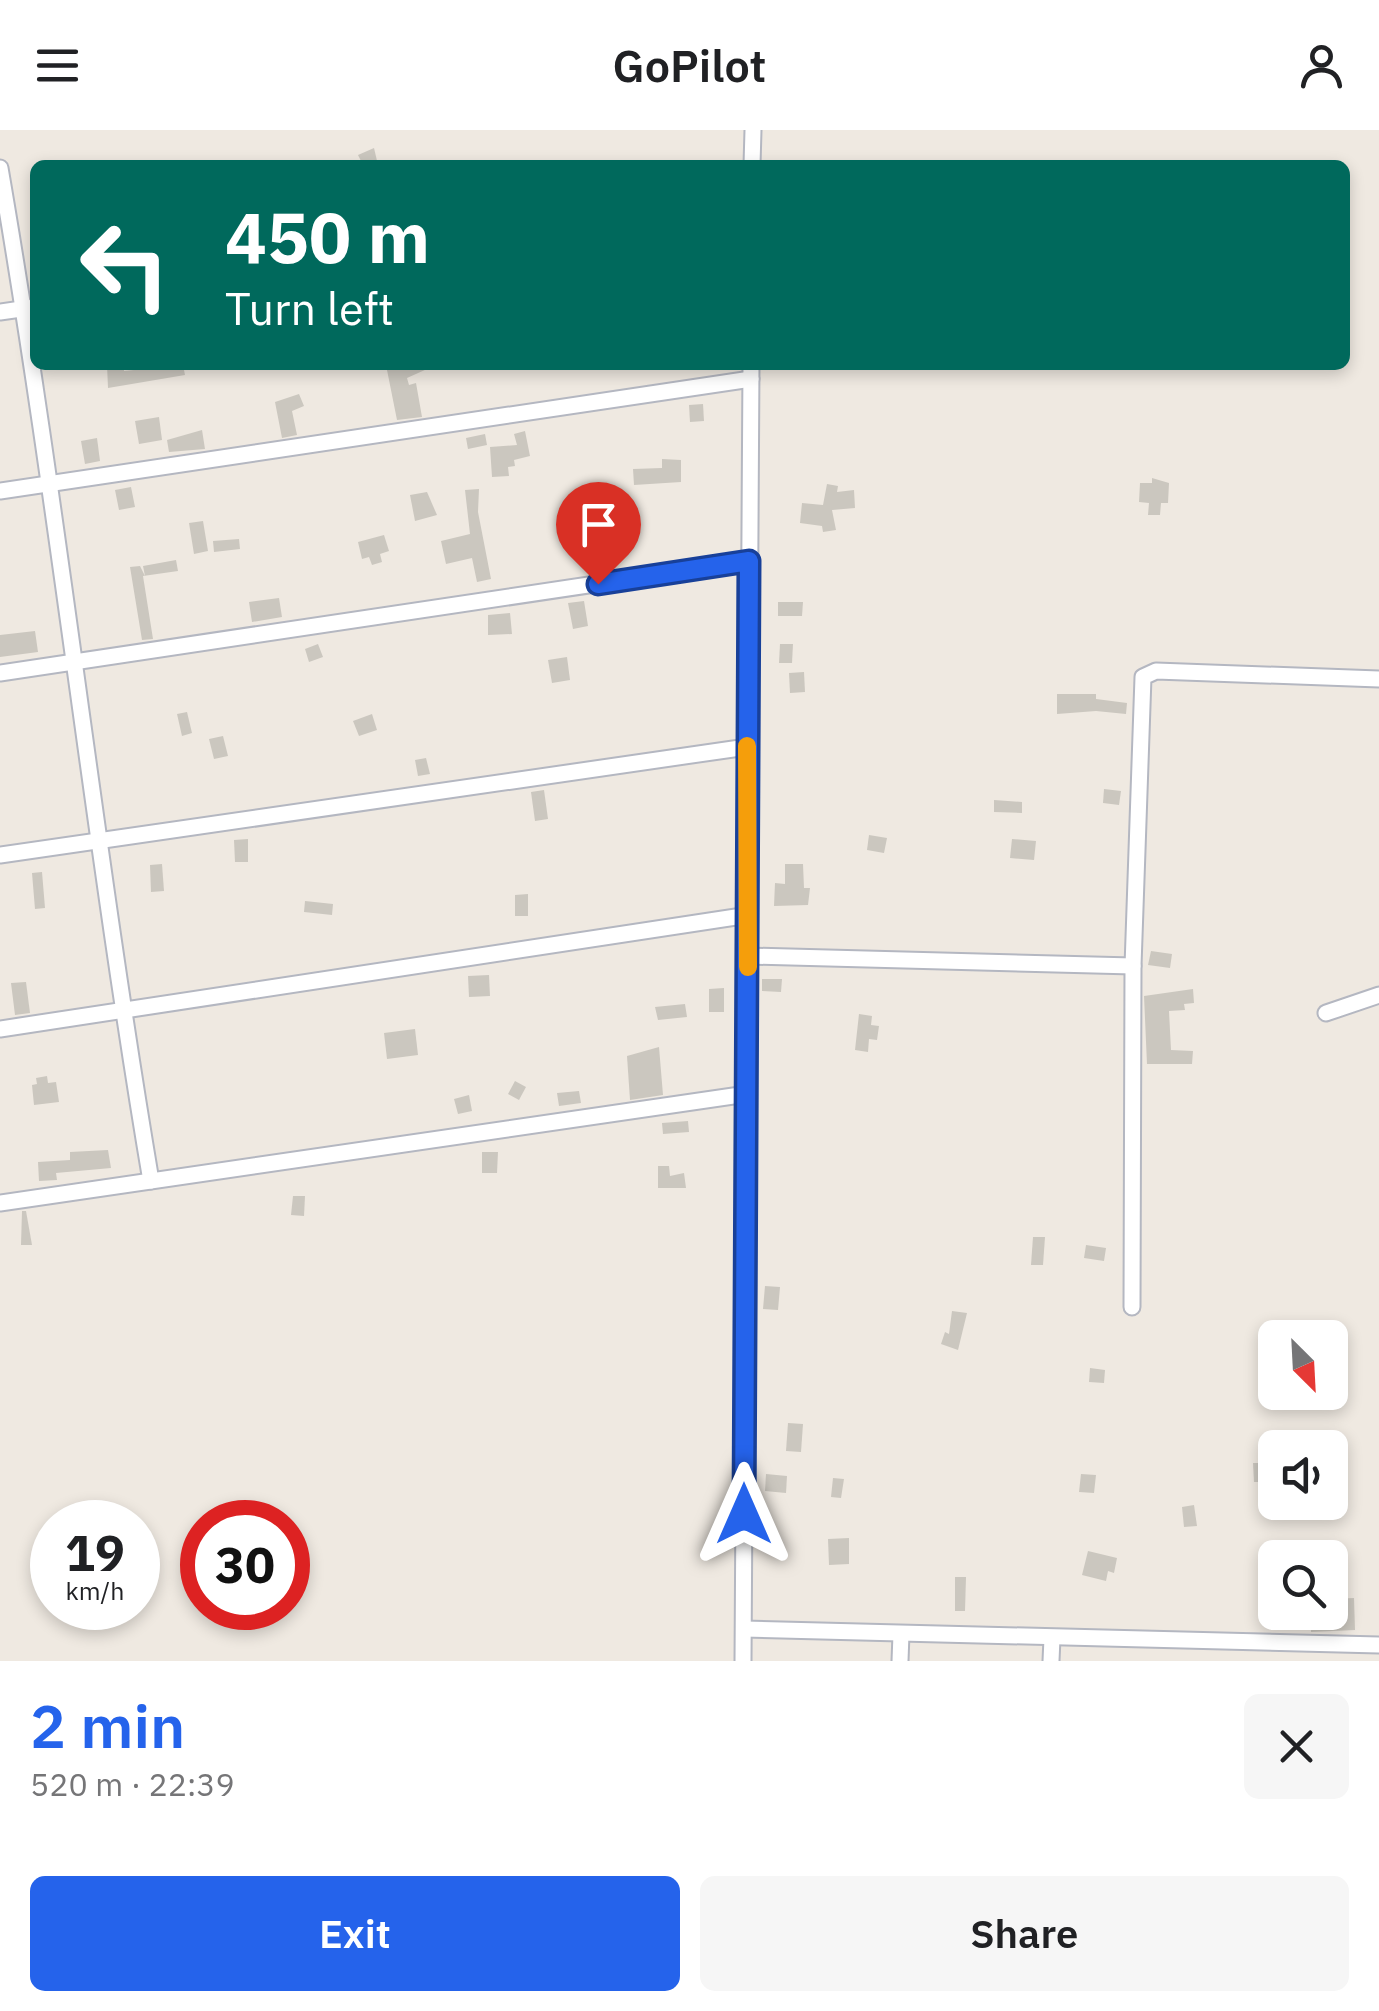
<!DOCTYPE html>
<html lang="en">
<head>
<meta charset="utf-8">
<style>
	:root { --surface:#fff; --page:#f6f6f6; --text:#202124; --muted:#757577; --accent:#2563eb }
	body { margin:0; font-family:"IBM Plex Sans",sans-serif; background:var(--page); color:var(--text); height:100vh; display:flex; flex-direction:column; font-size:38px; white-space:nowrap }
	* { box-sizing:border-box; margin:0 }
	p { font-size:32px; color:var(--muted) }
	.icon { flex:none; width:55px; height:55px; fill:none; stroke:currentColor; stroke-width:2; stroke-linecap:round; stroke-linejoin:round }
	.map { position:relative; height:1531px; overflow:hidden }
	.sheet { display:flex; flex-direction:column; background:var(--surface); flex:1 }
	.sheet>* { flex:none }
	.top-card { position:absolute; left:30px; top:30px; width:1320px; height:210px; border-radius:15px; box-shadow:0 5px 15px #0003; background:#00695c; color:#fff; overflow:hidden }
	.needle { width:65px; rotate:156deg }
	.fabs { position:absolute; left:1258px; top:1190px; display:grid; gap:20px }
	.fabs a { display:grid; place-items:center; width:90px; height:90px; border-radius:15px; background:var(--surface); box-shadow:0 5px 15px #0003; font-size:50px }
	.speed { position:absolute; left:30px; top:1370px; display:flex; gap:20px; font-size:50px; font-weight:700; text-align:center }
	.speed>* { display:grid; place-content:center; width:130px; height:130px; border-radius:50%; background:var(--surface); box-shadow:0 5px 15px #0003; line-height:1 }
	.speed small { font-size:25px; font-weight:400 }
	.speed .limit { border:15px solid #d22; background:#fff; color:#111 }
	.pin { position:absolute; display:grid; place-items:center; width:85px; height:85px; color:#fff; margin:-102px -42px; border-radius:50% 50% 50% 0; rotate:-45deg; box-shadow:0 0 10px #0007 }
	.pin .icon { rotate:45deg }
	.me { position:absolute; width:110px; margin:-55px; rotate:0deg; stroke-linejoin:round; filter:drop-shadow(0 0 8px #0008) }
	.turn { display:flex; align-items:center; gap:35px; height:210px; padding:0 30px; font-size:45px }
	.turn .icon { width:130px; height:130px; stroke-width:2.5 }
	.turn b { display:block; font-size:70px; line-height:85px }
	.round { display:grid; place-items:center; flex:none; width:105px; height:105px; border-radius:15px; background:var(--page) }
	.overview { display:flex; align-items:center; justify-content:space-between; height:170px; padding:0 30px }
	h1 { font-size:60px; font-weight:600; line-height:75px; color:var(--accent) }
	.primary-button { display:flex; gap:20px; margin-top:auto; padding:20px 30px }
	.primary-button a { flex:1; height:115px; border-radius:15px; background:var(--accent); color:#fff; font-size:40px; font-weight:600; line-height:115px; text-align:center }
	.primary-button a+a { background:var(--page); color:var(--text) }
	header { display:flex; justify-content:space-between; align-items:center; height:130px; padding:0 30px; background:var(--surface); font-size:45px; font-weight:600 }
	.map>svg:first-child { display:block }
	.building { fill:#cbc7bf }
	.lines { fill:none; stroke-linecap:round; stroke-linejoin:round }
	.minor-casing { stroke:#b4b7c1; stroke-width:19 }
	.minor { stroke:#fff; stroke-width:15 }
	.route-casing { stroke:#184099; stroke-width:25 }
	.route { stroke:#2563eb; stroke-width:18 }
	.slow { stroke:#f59e0b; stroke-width:18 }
</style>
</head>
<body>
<header><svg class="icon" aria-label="menu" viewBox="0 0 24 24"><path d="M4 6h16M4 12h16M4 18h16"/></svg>GoPilot<svg class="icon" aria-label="person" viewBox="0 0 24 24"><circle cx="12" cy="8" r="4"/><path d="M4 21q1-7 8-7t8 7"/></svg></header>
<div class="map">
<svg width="1379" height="1531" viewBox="0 0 1379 1531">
	<rect width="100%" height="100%" fill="#efe9e1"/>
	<g class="building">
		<path d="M374 18 378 35H363L358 25Z"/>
		<path d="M107 235H124V241L183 235 185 245 108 258Z"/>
		<path d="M386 235H436L407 248 409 255 416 253 422 287 397 290Z"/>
		<path d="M299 264 304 276 292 281 297 305 282 308 275 272Z"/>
		<path d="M703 274 704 291 690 292 689 275Z"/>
		<path d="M159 287 162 310 139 314 135 291Z"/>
		<path d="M202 300 205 319 169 322 167 310Z"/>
		<path d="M525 301 530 326 514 330 515 336 508 337 509 346 492 347 490 317 517 315 514 304Z"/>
		<path d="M485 304 487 315 468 319 466 308Z"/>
		<path d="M97 308 100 331 85 334 81 311Z"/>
		<path d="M662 329 681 330V352L634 355 633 339 662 338Z"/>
		<path d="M1152 348 1169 353 1168 373H1161L1160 385H1148L1149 373 1139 372 1140 353H1152Z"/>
		<path d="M827 354 838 356 837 362 854 360 855 378 832 380 836 400 823 402 822 396 800 393 802 373 823 375Z"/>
		<path d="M131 357 135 377 119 380 115 360Z"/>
		<path d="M479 359 478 382 491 449 477 452 472 428 446 434 441 411 470 404 465 360Z"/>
		<path d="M427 362 437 385 415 391 410 365Z"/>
		<path d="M203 391 208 421 194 424 189 393Z"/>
		<path d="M384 405 389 421 380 424 382 432 372 435 369 427 362 429 358 412Z"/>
		<path d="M239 409 240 419 214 422 213 411Z"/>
		<path d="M176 430 178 441 143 446 153 509 142 510 130 437 140 436 145 446 143 436Z"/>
		<path d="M279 468 282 487 252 492 249 472Z"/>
		<path d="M584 471 588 496 573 499 568 473Z"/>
		<path d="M778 472H803L802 486H778Z"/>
		<path d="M510 483 512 504 488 505V485Z"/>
		<path d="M35 501 38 522 0 527V505Z"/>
		<path d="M318 514 323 527 309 532 305 519Z"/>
		<path d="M780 514H793L792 533H779Z"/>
		<path d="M567 527 570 550 552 553 548 530Z"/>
		<path d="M804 542 805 562 790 563 789 543Z"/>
		<path d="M1057 564H1096V569L1127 573 1126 584 1096 581 1057 584Z"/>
		<path d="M187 582 192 603 182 606 177 584Z"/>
		<path d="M372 584 377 600 359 606 353 591Z"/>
		<path d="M223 606 228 626 214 629 209 609Z"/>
		<path d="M426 628 430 644 418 646 415 630Z"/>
		<path d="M1104 659 1121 661 1119 675 1103 673Z"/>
		<path d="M544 660 548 689 535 691 531 662Z"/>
		<path d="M994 670 1022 672V683L994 682Z"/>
		<path d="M869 705 887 708 884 723 867 720Z"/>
		<path d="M248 709V732H235L234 710Z"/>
		<path d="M1012 709 1036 711 1034 730 1010 728Z"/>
		<path d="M162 734 164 761 151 762 150 735Z"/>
		<path d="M785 734H803L804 758H810L808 775 774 776 775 753 785 754Z"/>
		<path d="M42 742 45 778 35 779 32 743Z"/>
		<path d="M528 764V786H515V765Z"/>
		<path d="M305 771 333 774 332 785 304 782Z"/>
		<path d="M1151 821 1172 824 1170 838 1148 835Z"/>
		<path d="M489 845 490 866 469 867 468 846Z"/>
		<path d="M762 849H782L781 862 762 861Z"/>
		<path d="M26 852 30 883 15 885 11 853Z"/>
		<path d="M724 858V882H709V859Z"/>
		<path d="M1193 859 1194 873 1184 874 1185 880 1169 881 1171 920 1193 921 1192 934H1147L1144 866Z"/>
		<path d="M685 874 687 887 658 890 655 877Z"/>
		<path d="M859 884 872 886 871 895 879 896 877 910 869 909 868 922 855 920Z"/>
		<path d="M415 899 418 925 387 929 384 903Z"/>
		<path d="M659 917 663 965 630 970 627 926Z"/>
		<path d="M47 946 48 953 56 952 59 972 34 975 32 955 37 954 36 948Z"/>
		<path d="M515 951 526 957 519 970 508 964Z"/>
		<path d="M579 961 581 973 559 976 557 963Z"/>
		<path d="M469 965 472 981 458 984 454 969Z"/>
		<path d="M688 991 689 1002 663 1004 662 993Z"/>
		<path d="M108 1020 111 1038 56 1043 57 1050 39 1051 38 1032 70 1030V1022Z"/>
		<path d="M482 1022H498L497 1043H482Z"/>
		<path d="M658 1036H669L670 1046 684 1043 686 1058H658Z"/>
		<path d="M293 1066H305L304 1086 291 1085Z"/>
		<path d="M22 1081H26L32 1115H21Z"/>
		<path d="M1033 1107H1045L1043 1135H1031Z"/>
		<path d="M1086 1115 1106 1118 1104 1131 1084 1128Z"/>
		<path d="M765 1156 780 1157 778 1180 763 1179Z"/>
		<path d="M952 1181 967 1183 958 1220 941 1214 945 1202 949 1204Z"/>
		<path d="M1090 1238 1105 1240 1104 1253 1089 1252Z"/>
		<path d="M788 1293 803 1294 801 1322 786 1321Z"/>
		<path d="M1253 1333H1264L1265 1352H1254Z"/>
		<path d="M766 1344 787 1346 786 1363 765 1361Z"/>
		<path d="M1081 1344 1096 1345 1094 1363 1079 1362Z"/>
		<path d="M833 1348 844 1349 841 1368 831 1367Z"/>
		<path d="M1194 1375 1197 1396 1184 1397 1182 1377Z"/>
		<rect x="1279" y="1375" width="15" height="13"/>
		<path d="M849 1408V1434L829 1435 828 1409Z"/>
		<path d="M1088 1421 1117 1428 1114 1443 1108 1441 1106 1451 1082 1445Z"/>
		<path d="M955 1447H966L965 1481H955Z"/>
		<path d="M1354 1468 1355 1500 1311 1502V1482H1330V1469Z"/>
	</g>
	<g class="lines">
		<defs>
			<g id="minor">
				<path d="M752 35 753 0"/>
				<path d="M0 38C58 374 94 714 151 1051"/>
				<path d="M0 182 35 177"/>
				<path d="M0 361 751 249"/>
				<path d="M0 543 749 431"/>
				<path d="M0 725 747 617"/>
				<path d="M748 826 1133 836"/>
				<path d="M1326 883 1379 865"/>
				<path d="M0 899 749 785"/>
				<path d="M0 1073 747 964"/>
				<path d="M1132 1177 1133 836 1143 547 1156 541 1379 549"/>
				<path d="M744 1499 1379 1515"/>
				<path d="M743 1531 751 235"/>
				<path d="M900 1531 901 1504"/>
				<path d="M1051 1531 1052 1508"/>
			</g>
		</defs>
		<use href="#minor" class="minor-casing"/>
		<use href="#minor" class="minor"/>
	</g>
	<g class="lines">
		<defs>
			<path id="route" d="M598 454 749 431 744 1384"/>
		</defs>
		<use href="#route" class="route-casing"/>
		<use href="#route" class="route"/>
		<path class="slow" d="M747 616 748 837"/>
	</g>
</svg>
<div class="fabs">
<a><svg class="needle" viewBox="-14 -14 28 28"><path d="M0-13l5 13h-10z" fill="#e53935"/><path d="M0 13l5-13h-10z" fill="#757577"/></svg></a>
<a><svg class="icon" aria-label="sound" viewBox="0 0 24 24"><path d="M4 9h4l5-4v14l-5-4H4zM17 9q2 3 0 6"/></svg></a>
<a><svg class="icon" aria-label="search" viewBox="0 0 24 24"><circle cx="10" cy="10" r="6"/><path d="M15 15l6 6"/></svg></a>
</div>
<div class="speed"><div>19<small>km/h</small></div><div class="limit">30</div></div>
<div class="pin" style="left:598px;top:454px;background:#d93025"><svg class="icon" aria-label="arrive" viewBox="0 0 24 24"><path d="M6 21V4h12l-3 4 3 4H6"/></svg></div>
<svg class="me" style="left:744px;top:1384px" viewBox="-20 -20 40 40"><path d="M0-17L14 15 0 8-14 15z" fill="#2563eb" stroke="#fff" stroke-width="4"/></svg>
<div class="top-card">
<div class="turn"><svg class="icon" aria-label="left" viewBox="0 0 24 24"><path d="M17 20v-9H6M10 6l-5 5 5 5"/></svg><div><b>450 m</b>Turn left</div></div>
</div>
</div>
<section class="sheet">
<div class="overview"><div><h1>2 min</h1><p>520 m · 22:39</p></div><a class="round"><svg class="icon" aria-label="close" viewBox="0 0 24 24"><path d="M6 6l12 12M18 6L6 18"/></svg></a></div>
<div class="primary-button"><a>Exit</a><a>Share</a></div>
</section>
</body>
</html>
